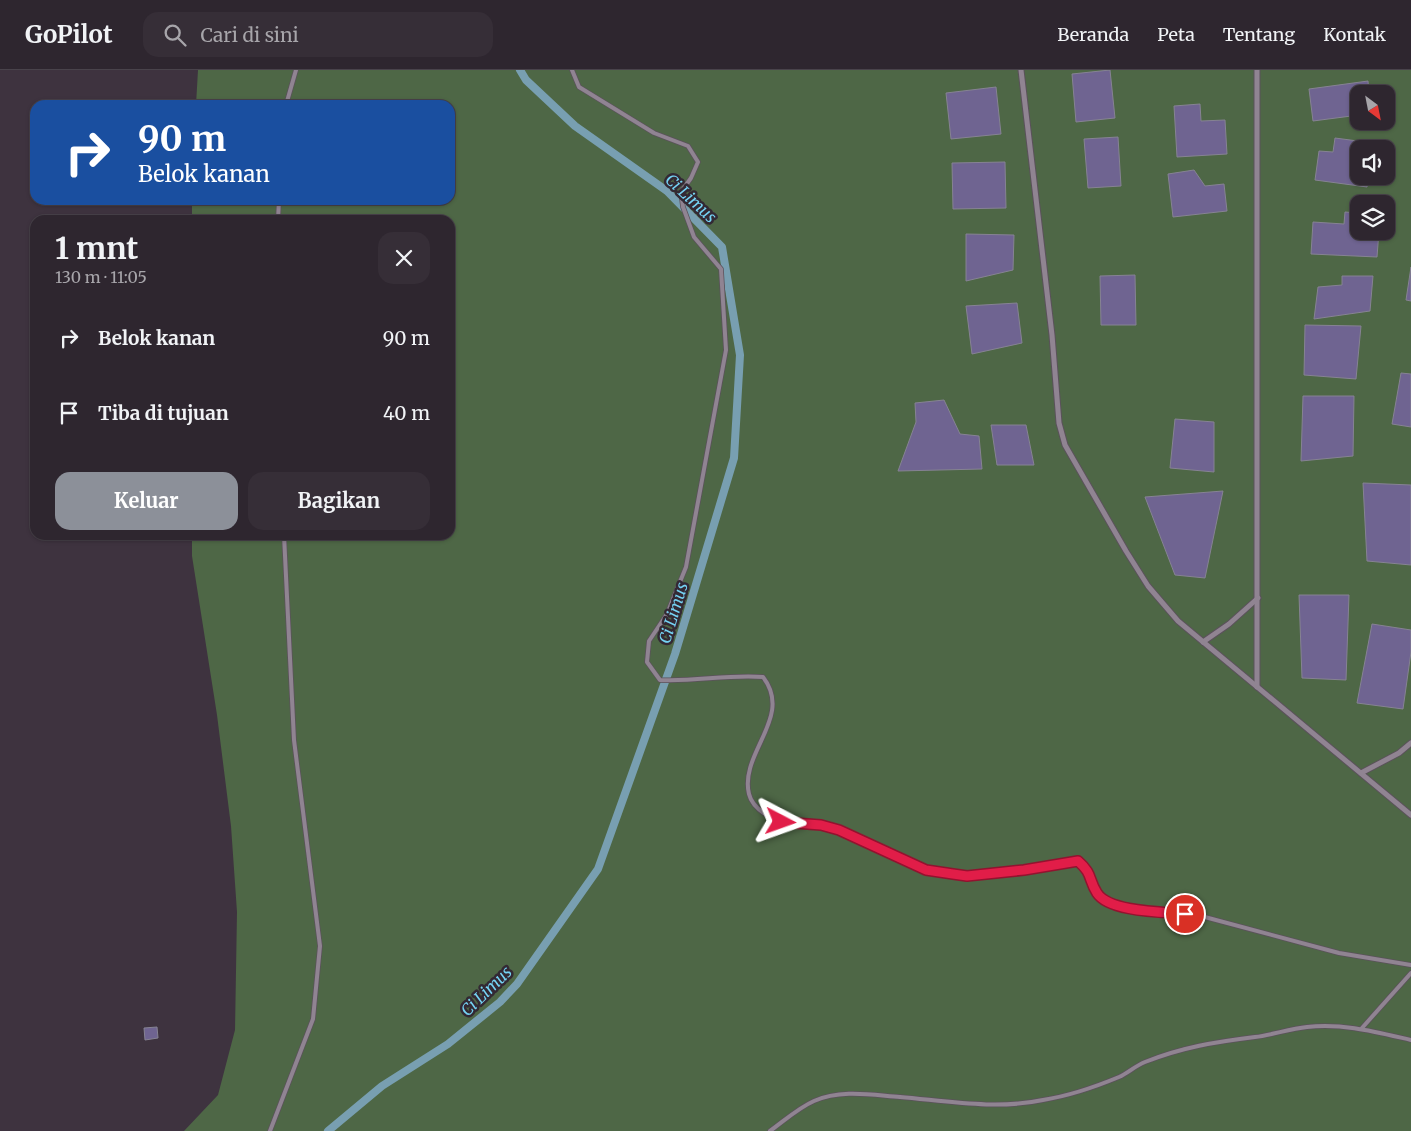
<!DOCTYPE html>
<html lang="id">
<head>
<meta charset="utf-8">
<style>
	:root { --surface:#2e262f; --page:#362e37; --text:#f1f3f6; --muted:#a7a5aa; --line:#49434b; --accent:#8c9099 }
	body { margin:0; font-family:Merriweather,serif; background:var(--page); color:var(--text); height:100vh; display:flex; flex-direction:column; font-size:19px; white-space:nowrap }
	* { box-sizing:border-box; margin:0 }
	p { font-size:16px; color:var(--muted) }
	.icon { flex:none; width:28px; height:28px; fill:none; stroke:currentColor; stroke-width:2; stroke-linecap:round; stroke-linejoin:round }
	.map { position:relative; flex:1; overflow:hidden }
	.sheet { position:absolute; left:30px; top:145px; width:425px; height:325px; display:flex; flex-direction:column; background:var(--surface); border-radius:15px; box-shadow:0 1px 4px #0004,0 0 0 1px var(--line) }
	.sheet>* { flex:none }
	.banner { position:absolute; left:30px; top:30px; width:425px; height:105px; border-radius:15px; box-shadow:0 1px 4px #0004,0 0 0 1px var(--line); background:#1a4fa0; color:#fff; overflow:hidden }
	.needle { width:32px; rotate:148deg }
	.controls { position:absolute; left:1350px; top:15px; display:grid; gap:10px }
	.controls a { display:grid; place-items:center; width:45px; height:45px; border-radius:10px; background:var(--surface); box-shadow:0 1px 4px #0004,0 0 0 1px var(--line); font-size:25px }
	.pin { position:absolute; display:grid; place-items:center; width:42px; height:42px; color:#fff; margin:-21px; border:2px solid #fff; border-radius:50%; box-shadow:0 1px 5px #0007 }
	.me { position:absolute; width:55px; margin:-28px; rotate:94deg; stroke-linejoin:round; filter:drop-shadow(0 0 4px #0008) }
	.turn { display:flex; align-items:center; gap:18px; height:105px; padding:0 25px; font-size:22px }
	.turn .icon { width:65px; height:65px; stroke-width:2.5 }
	.turn b { display:block; font-size:35px; line-height:42px }
	.round { display:grid; place-items:center; flex:none; width:52px; height:52px; border-radius:15px; background:var(--page) }
	.headline { display:flex; align-items:center; justify-content:space-between; height:85px; padding:0 25px }
	h1 { font-size:30px; font-weight:700; line-height:38px }
	.button { display:flex; gap:10px; margin-top:auto; padding:10px 25px }
	.button a { flex:1; height:58px; border-radius:15px; background:var(--accent); color:#fff; font-size:20px; font-weight:700; line-height:58px; text-align:center }
	.button a+a { background:var(--page); color:var(--text) }
	ul { padding:0; list-style:none }
	li { display:flex; align-items:center; gap:15px; height:75px; padding:0 25px }
	li div { flex:1 }
	li b { display:block; font-size:19px }
	li em { font-style:normal }
	header { display:flex; align-items:center; gap:30px; box-sizing:border-box; height:70px; padding:0 25px; background:var(--surface); border-bottom:1px solid var(--line) }
	header strong { font-size:24px }
	nav { display:flex; gap:28px; margin-inline-start:auto; font-size:18px }
	.search { width:350px; height:45px; background:var(--page); display:flex; align-items:center; gap:12px; box-sizing:border-box; padding:0 18px; border-radius:15px; color:var(--muted); font-size:19px }
	.map>svg:first-child { display:block }
	.green { fill:#4e6746; fill-rule:evenodd }
	.lines { fill:none; stroke-linecap:round; stroke-linejoin:round }
	.stream { stroke:#789fb1; stroke-width:8 }
	.building { fill:#6f6491; stroke:#868393 }
	.lane-casing { stroke:#5b525b; stroke-width:5.5 }
	.street-casing { stroke:#5b525b; stroke-width:7 }
	.lane { stroke:#908492; stroke-width:4 }
	.street { stroke:#908492; stroke-width:5 }
	.route-casing { stroke:#92132f; stroke-width:12 }
	.route { stroke:#e11d48; stroke-width:9 }
	.labels { text-anchor:middle; stroke-width:5; stroke-linejoin:round; paint-order:stroke }
	.water-label { font-size:16px; font-style:italic; fill:#75d3f4; stroke:#332934 }
</style>
</head>
<body>
<header>
<strong>GoPilot</strong>
<div class="search"><svg class="icon" aria-label="search" viewBox="0 0 24 24"><circle cx="10" cy="10" r="6"/><path d="M15 15l6 6"/></svg>Cari di sini</div>
<nav><a>Beranda</a><a>Peta</a><a>Tentang</a><a>Kontak</a></nav>
</header>
<div class="map">
<svg width="1411" height="1061" viewBox="0 0 1411 1061">
	<rect width="100%" height="100%" fill="#3e333f"/>
	<path class="green" d="M198 0H1411V1061H184L218 1025 235 960 237 842 231 756 217 645 192 486V465H450V150H192V130H450V35H196ZM1359 24H1386V51H1359ZM1359 79H1386V106H1359ZM1359 134H1386V161H1359Z"/>
	<g class="lines">
		<path class="stream" d="M328 1061 382 1016 448 974 500 932 517 914 598 799 675 584 734 388 740 285 722 177 667 121 575 56 526 10 520 0"/>
	</g>
	<g class="building">
		<path d="M1110 0 1115 48 1076 52 1072 4Z"/>
		<path d="M1368 11 1369 24H1359V45L1313 51 1309 19Z"/>
		<path d="M996 17 1001 64 951 69 946 23Z"/>
		<path d="M1200 34 1201 51 1225 50 1227 84 1177 87 1174 36Z"/>
		<path d="M1118 67 1121 116 1088 118 1084 69Z"/>
		<path d="M1335 68 1373 73 1372 79H1359V106H1369L1367 117 1315 110 1319 81 1333 82Z"/>
		<path d="M1005 92 1006 138 953 139 952 93Z"/>
		<path d="M1194 100 1205 116 1224 114 1227 141 1173 147 1168 104Z"/>
		<path d="M1345 142 1359 143V161H1379L1377 187 1311 184 1313 152 1344 154Z"/>
		<path d="M966 164 1014 165 1013 200 966 211Z"/>
		<path d="M1411 197V231L1406 230Z"/>
		<path d="M1135 205 1136 255H1101L1100 206Z"/>
		<path d="M1342 206H1373L1370 241 1314 249 1318 217 1342 215Z"/>
		<path d="M1017 233 1022 273 972 284 966 236Z"/>
		<path d="M1305 255 1361 256 1356 309 1304 305Z"/>
		<path d="M1401 303 1411 304V357L1392 354Z"/>
		<path d="M1303 326H1354L1353 386 1301 391Z"/>
		<path d="M944 330 960 364 979 366 982 399 898 401 916 352 915 333Z"/>
		<path d="M1175 349 1214 352V402L1170 398Z"/>
		<path d="M991 355H1026L1034 395H997Z"/>
		<path d="M1363 413 1411 415V495L1367 491Z"/>
		<path d="M1223 421 1205 508 1175 505 1145 427Z"/>
		<path d="M1299 525H1349L1346 610 1302 608Z"/>
		<path d="M1372 554 1411 560V582L1403 639 1357 633Z"/>
		<path d="M157 957 158 968 145 970 144 958Z"/>
	</g>
	<g class="lines">
		<defs>
			<g id="lane">
				<path d="M572 0 579 17 654 63 688 76 698 92 691 108 681 122 683 137 694 167 721 199 726 280 686 497 667 544 649 571 647 592 660 610C694 612 729 604 763 607 794 647 739 683 749 724 752 737 767 746 778 751 792 758 820 754 838 760 868 770 895 788 924 799 936 804 953 804 965 805 997 808 1045 796 1078 791L1088 800 1097 824 1113 835 1201 846 1339 883 1411 895"/>
				<path d="M286 35 296 0"/>
				<path d="M278 150 279 130"/>
				<path d="M1362 958 1411 903"/>
				<path d="M270 1061 313 949 320 876 294 670 284 465"/>
				<path d="M770 1061C784 1051 798 1038 814 1031 841 1019 872 1025 900 1027 947 1031 996 1040 1043 1030 1068 1026 1095 1017 1119 1007 1128 1003 1135 996 1145 992 1183 977 1215 972 1255 967 1272 965 1289 959 1307 957 1343 953 1376 962 1411 970"/>
			</g>
			<g id="street">
				<path d="M1021 0 1052 265 1059 353 1065 375 1126 481 1148 516 1178 551 1411 745"/>
				<path d="M1257 0V617"/>
				<path d="M1203 572 1229 554 1258 528"/>
				<path d="M1361 703 1399 683 1411 673"/>
			</g>
		</defs>
		<use href="#lane" class="lane-casing"/>
		<use href="#street" class="street-casing"/>
		<use href="#lane" class="lane"/>
		<use href="#street" class="street"/>
	</g>
	<g class="lines">
		<defs>
			<path id="route" d="M781 752 821 755 839 760 926 800 953 804 967 806 1024 800 1078 791C1093 804 1088 809 1097 823 1109 842 1163 842 1185 844"/>
		</defs>
		<use href="#route" class="route-casing"/>
		<use href="#route" class="route"/>
	</g>
	<g class="labels">
		<g class="water-label">
			<text transform="translate(691 128) rotate(43)" y="6">Ci Limus</text>
			<text transform="translate(673 543) rotate(-73)" y="6">Ci Limus</text>
			<text transform="translate(486 921) rotate(-44)" y="6">Ci Limus</text>
		</g>
	</g>
</svg>
<div class="controls">
<a><svg class="needle" viewBox="-14 -14 28 28"><path d="M0-13l5 13h-10z" fill="#e53935"/><path d="M0 13l5-13h-10z" fill="#a7a5aa"/></svg></a>
<a><svg class="icon" aria-label="sound" viewBox="0 0 24 24"><path d="M4 9h4l5-4v14l-5-4H4zM17 9q2 3 0 6"/></svg></a>
<a><svg class="icon" aria-label="layers" viewBox="0 0 24 24"><path d="M12 4l9 5-9 5-9-5zM3 14l9 5 9-5"/></svg></a>
</div>
<div class="pin" style="left:1185px;top:844px;background:#d93025"><svg class="icon" aria-label="arrive" viewBox="0 0 24 24"><path d="M6 21V4h12l-3 4 3 4H6"/></svg></div>
<svg class="me" style="left:781px;top:752px" viewBox="-20 -20 40 40"><path d="M0-17L14 15 0 8-14 15z" fill="#e11d48" stroke="#fff" stroke-width="4"/></svg>
<div class="banner">
<div class="turn"><svg class="icon" aria-label="right" viewBox="0 0 24 24"><path d="M7 20v-9h11M14 6l5 5-5 5"/></svg><div><b>90 m</b>Belok kanan</div></div>
</div>
<section class="sheet">
<div class="headline"><div><h1>1 mnt</h1><p>130 m · 11:05</p></div><a class="round"><svg class="icon" aria-label="close" viewBox="0 0 24 24"><path d="M6 6l12 12M18 6L6 18"/></svg></a></div>
<ul>
<li><svg class="icon" aria-label="right" viewBox="0 0 24 24"><path d="M7 20v-9h11M14 6l5 5-5 5"/></svg><div><b>Belok kanan</b></div><em>90 m</em></li>
<li><svg class="icon" aria-label="arrive" viewBox="0 0 24 24"><path d="M6 21V4h12l-3 4 3 4H6"/></svg><div><b>Tiba di tujuan</b></div><em>40 m</em></li>
</ul>
<div class="button"><a>Keluar</a><a>Bagikan</a></div>
</section>
</div>
</body>
</html>
